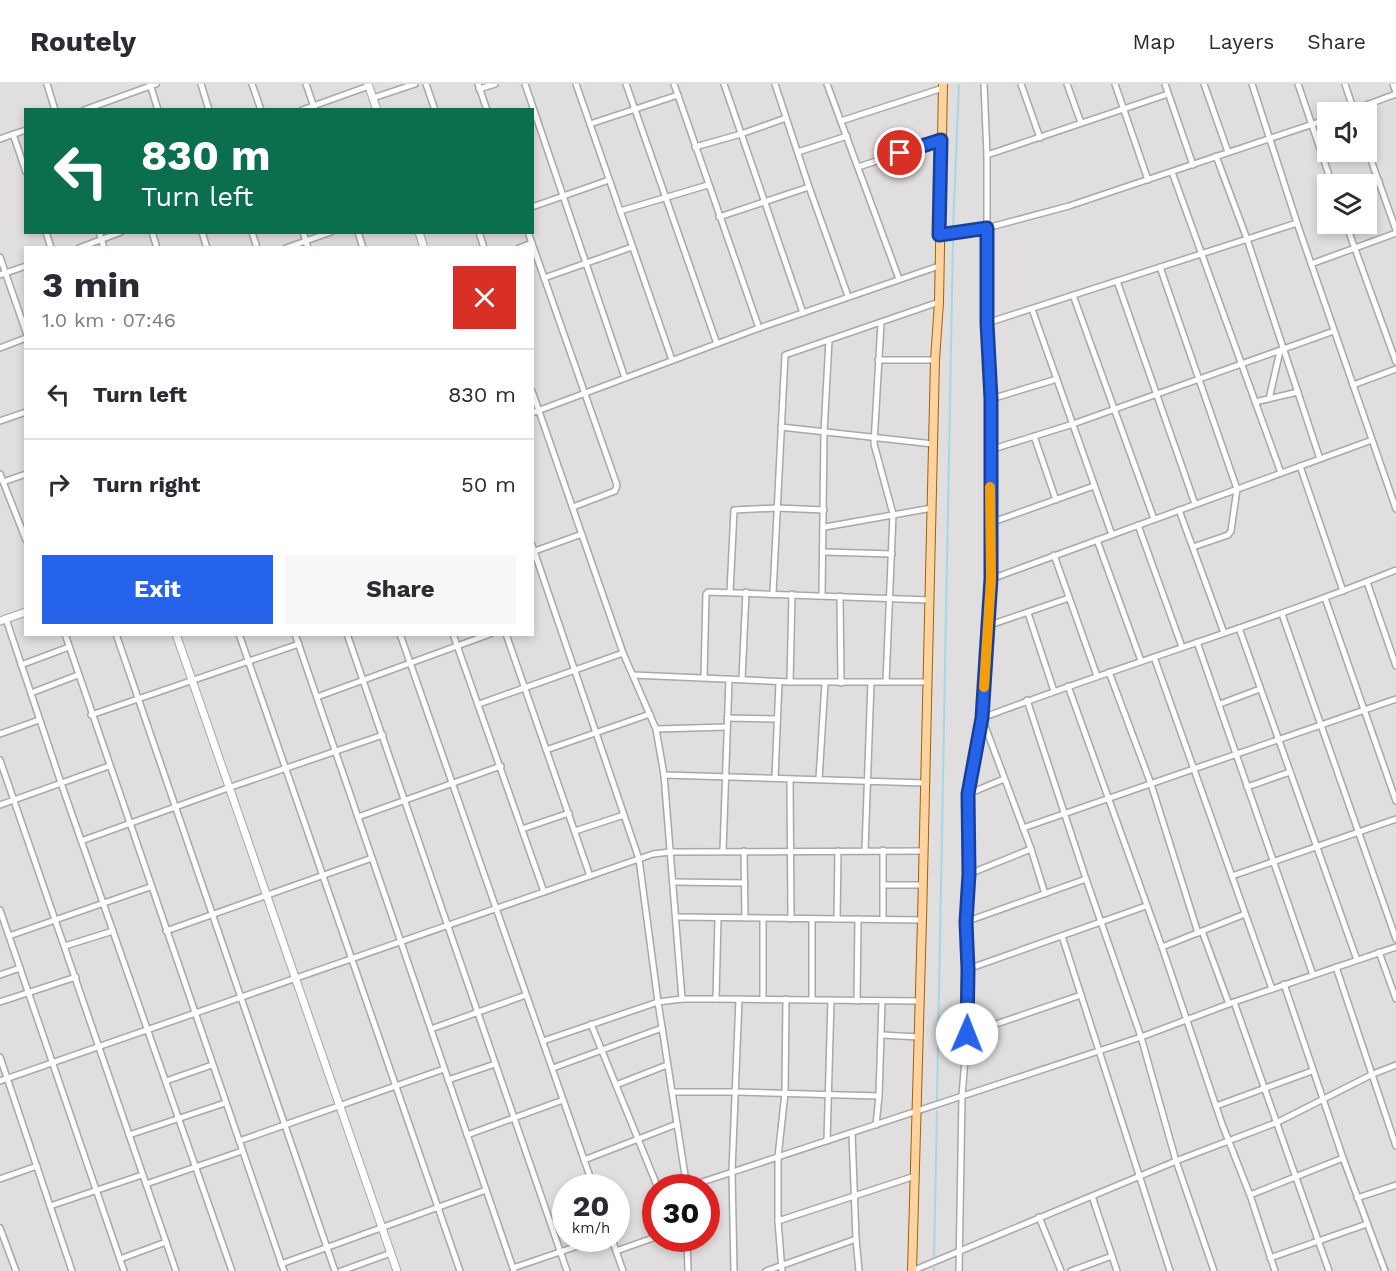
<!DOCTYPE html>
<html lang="en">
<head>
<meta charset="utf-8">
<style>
	:root { --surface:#fff; --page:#f7f7f7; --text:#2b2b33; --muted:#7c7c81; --line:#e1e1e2; --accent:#2563eb }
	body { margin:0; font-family:"Work Sans",sans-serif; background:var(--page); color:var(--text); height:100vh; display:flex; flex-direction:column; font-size:22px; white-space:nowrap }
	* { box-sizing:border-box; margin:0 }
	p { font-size:20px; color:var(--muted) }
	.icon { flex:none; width:33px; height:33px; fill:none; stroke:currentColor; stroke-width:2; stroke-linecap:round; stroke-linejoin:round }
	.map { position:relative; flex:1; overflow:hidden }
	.sheet { position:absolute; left:24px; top:162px; width:510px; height:390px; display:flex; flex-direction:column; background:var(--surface); border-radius:0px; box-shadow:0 3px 9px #0003 }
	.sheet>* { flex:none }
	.top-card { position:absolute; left:24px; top:24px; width:510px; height:126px; border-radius:0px; box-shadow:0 3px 9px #0003; background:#0b6e4f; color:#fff; overflow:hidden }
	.fabs { position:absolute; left:1317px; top:18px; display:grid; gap:12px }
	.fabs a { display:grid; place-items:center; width:60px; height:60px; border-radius:0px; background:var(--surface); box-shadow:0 3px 9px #0003; font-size:30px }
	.speed { position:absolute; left:552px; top:1090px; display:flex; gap:12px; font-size:30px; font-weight:700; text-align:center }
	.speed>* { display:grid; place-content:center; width:78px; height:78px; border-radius:50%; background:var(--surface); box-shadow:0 3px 9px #0003; line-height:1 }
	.speed small { font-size:15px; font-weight:400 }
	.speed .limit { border:9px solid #d22; background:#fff; color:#111 }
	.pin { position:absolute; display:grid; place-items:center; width:51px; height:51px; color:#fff; margin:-26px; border:3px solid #fff; border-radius:50%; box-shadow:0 2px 6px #0007 }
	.me { position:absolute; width:66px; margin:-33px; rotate:1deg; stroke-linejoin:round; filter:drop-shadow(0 0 4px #0008) }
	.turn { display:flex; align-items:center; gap:21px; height:126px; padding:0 18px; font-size:27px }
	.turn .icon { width:78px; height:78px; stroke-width:2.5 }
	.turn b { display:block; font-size:42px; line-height:51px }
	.round { display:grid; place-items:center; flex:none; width:63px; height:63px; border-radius:0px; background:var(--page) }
	.headline { display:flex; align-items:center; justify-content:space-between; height:102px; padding:0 18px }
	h1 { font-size:36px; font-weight:700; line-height:45px }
	.primary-button { display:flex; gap:12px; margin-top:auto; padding:12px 18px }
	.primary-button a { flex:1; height:69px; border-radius:0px; background:var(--accent); color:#fff; font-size:24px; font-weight:700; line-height:69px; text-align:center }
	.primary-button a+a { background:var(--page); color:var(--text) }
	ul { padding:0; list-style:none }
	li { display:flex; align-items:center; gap:18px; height:90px; padding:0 18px; border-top:2px solid var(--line) }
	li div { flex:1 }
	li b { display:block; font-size:22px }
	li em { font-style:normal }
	header { display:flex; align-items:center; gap:36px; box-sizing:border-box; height:84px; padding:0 30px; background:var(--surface); border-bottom:2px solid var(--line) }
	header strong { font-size:28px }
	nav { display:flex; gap:33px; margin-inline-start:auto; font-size:21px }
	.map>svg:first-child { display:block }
	.residential { fill:#e0dede; fill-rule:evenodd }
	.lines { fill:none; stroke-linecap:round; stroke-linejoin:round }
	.stream { stroke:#a4d8e4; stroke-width:2 }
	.minor-casing { stroke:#a8a8a8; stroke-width:8 }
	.tertiary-casing { stroke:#a8a8a8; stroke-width:9 }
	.primary-casing { stroke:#9f6400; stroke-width:10 }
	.minor { stroke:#fff; stroke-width:5 }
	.tertiary { stroke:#fff; stroke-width:7 }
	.primary { stroke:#ffd2a0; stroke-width:8 }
	.route-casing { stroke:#184099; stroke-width:15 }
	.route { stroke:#2563eb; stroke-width:10 }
	.slow { stroke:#f59e0b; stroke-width:10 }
</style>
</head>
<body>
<header>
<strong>Routely</strong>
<nav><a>Map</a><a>Layers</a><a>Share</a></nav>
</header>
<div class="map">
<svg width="1396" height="1187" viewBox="0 0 1396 1187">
	<rect width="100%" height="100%" fill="#f2eee7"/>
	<path class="residential" d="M0 0H1396V1187H0ZM26 26H532V148H26ZM1328 28H1366V68H1328ZM1328 100H1366V140H1328ZM26 164H532V550H26ZM566 1104H616V1155H566ZM656 1104H706V1155H656Z"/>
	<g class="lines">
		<g class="stream">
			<path d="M953 144 959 0"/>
			<path d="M937 1016 953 155"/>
			<path d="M934 1172 937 1027"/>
			<path d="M934 1187V1184"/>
		</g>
		<defs>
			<g id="minor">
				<path d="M47 0 55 26"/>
				<path d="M150 0 158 26"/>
				<path d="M201 0 209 26"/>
				<path d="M252 0 261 26"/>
				<path d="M306 0 315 26"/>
				<path d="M426 0 435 26"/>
				<path d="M478 0 487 26"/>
				<path d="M525 0 625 294"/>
				<path d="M576 0 672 276"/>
				<path d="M626 0 717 260"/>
				<path d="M674 0 759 244"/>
				<path d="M724 0 803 229"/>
				<path d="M775 0 809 103 848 212"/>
				<path d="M827 0 899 195"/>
				<path d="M1021 0 1040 54"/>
				<path d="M1067 0 1081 39"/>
				<path d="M1115 0 1148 96"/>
				<path d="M1165 0 1193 81"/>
				<path d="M1204 0 1228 68"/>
				<path d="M1252 0 1297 139 1396 425"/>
				<path d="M1298 0 1332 100"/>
				<path d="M1345 0 1354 27"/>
				<path d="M1393 0 1396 8"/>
				<path d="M479 5 495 0"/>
				<path d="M373 14 415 0"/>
				<path d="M84 26 156 0"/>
				<path d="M302 26 369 2"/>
				<path d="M1347 28 1396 10"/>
				<path d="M841 37 943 4"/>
				<path d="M590 40 678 11"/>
				<path d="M13 50 26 88"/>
				<path d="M0 55 26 46"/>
				<path d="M1366 62 1396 146"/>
				<path d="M695 63 741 50 786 34"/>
				<path d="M798 68 847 52"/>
				<path d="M987 71 1168 10"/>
				<path d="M1216 72 1247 155 1320 375"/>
				<path d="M858 83 941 56"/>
				<path d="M1172 88 1281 389"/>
				<path d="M1366 102 1379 97"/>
				<path d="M532 123 609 96"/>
				<path d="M620 127 708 101"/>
				<path d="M719 133 809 103"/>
				<path d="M1346 140 1396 278"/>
				<path d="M46 148 51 164"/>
				<path d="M99 148 104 164"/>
				<path d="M152 148 157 164"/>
				<path d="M202 148 207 164"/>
				<path d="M252 148 257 164"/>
				<path d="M303 148 308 164"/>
				<path d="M358 148 363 164"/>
				<path d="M479 148 484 164"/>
				<path d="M528 148 617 401 615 407 573 423"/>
				<path d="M939 151 987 144 1069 122 1328 35"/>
				<path d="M79 164 121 148"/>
				<path d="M286 164 331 148"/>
				<path d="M519 164 532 159"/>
				<path d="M0 173 26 248"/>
				<path d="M1311 180 1396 149"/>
				<path d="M1160 183 1237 405 1231 447 1228 451 1193 463"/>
				<path d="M0 191 26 182"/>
				<path d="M544 194 632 163"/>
				<path d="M1117 197 1195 420"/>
				<path d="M1073 211 1154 435"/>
				<path d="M1032 225 1112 451"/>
				<path d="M881 239 874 360 893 430 886 598"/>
				<path d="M987 239 1297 139"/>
				<path d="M0 264 26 254"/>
				<path d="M878 276H935"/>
				<path d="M1353 301 1396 285"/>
				<path d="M532 307 623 569 656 645 664 691 682 915"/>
				<path d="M991 315 1057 295"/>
				<path d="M1269 315 1280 267"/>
				<path d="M1255 318 1298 308"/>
				<path d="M532 329 759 244 939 182"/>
				<path d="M0 337 26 328"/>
				<path d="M781 343 933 360"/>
				<path d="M1034 352 1056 416"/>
				<path d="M990 366 1073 340 1334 247"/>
				<path d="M1300 382 1343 507"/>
				<path d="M0 390 26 456"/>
				<path d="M3 398 26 390"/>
				<path d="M1179 426 1224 549"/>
				<path d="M990 439 1094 402"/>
				<path d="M1138 441 1182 563"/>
				<path d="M825 443 932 424"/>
				<path d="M1097 456 1141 577"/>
				<path d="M532 461 639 775 658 918 543 957"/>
				<path d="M532 468 582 450"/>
				<path d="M824 468 892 470"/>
				<path d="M1054 471 1097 592"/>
				<path d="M991 495 1372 356"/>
				<path d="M1367 498 1396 582"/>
				<path d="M730 508 734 426 777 424 824 426"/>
				<path d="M773 509 785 271 939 218"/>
				<path d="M822 512 824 348 829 256"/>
				<path d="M840 512 841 599"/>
				<path d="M1325 514 1396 717"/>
				<path d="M1028 529 1054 607"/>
				<path d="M1282 530 1396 855"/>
				<path d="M6 535 61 699 232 1187"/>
				<path d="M987 542 1069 514"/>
				<path d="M1239 544 1357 876"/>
				<path d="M65 550 284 1187"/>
				<path d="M116 550 335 1187"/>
				<path d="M239 550 460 1187"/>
				<path d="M295 550 514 1187"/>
				<path d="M347 550 567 1187"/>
				<path d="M400 550 594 1104"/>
				<path d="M453 550 544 808"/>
				<path d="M506 550 590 792"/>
				<path d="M1197 558 1313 891"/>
				<path d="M1154 573 1272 905"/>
				<path d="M21 581 69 563"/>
				<path d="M1109 588 1151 700 1198 849"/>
				<path d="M633 591 790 598H927"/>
				<path d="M704 593 706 510 708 508 929 516"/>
				<path d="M742 595 746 508"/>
				<path d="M790 598 792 510"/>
				<path d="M1068 602 1162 863 1222 1040 1250 1111 1275 1187"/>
				<path d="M31 609 78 591"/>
				<path d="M317 613 490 550"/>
				<path d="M1027 616 1086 795 1141 953 1176 1077 1214 1187"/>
				<path d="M479 620 623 569"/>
				<path d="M1220 620 1260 605"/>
				<path d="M91 631 299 560"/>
				<path d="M727 634 777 635"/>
				<path d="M656 645 727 643"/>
				<path d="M0 650 39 636"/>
				<path d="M546 666 650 630"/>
				<path d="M0 676 176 1187"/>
				<path d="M664 691 925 699"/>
				<path d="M775 694 779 598"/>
				<path d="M790 695 791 835"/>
				<path d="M819 695 825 599"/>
				<path d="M1247 703 1290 688"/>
				<path d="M968 710 1004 695"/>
				<path d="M0 721 109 682"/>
				<path d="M358 733 501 682"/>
				<path d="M1023 744 1396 615"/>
				<path d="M522 745 569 729"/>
				<path d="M575 747 624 731"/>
				<path d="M81 757 228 704 383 651"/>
				<path d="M1031 765 982 634C1119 582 1260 541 1396 486"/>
				<path d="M865 766 871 598"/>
				<path d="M883 766V835"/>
				<path d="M723 767 729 595"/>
				<path d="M744 767 745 834"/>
				<path d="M969 790 1031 765 1045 810"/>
				<path d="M1232 792 1396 735"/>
				<path d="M673 798 745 799"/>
				<path d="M883 801H923"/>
				<path d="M0 826 124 1187"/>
				<path d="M676 833 922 836"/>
				<path d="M837 835 838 767"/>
				<path d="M965 838 1086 795"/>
				<path d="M166 847 372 774"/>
				<path d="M1202 847 1229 920"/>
				<path d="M9 852 150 803"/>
				<path d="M1062 852 1170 1187"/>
				<path d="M65 862 113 847"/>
				<path d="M1162 863 1245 830"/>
				<path d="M1379 868 1396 915"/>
				<path d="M1336 883 1396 1062"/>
				<path d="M968 885 1146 822"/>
				<path d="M0 891 20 884"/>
				<path d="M1284 900 1343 1074 1385 1187"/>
				<path d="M716 915 718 834"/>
				<path d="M763 915V835"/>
				<path d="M812 915V835"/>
				<path d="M857 917 858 835"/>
				<path d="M0 918 76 893"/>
				<path d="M1234 918 1329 1187"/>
				<path d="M591 940 658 1104"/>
				<path d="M431 945 526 911"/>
				<path d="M967 950 1081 911"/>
				<path d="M882 951 919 953"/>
				<path d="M0 973 72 1187"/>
				<path d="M553 984 662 944"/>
				<path d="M448 996 495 980"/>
				<path d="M0 997 653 770 670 768 923 767"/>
				<path d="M166 997 212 981"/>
				<path d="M616 1001 667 981"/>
				<path d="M672 1008H736L879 1012"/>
				<path d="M1216 1022 1312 987"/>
				<path d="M876 1041 879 1012 882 917"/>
				<path d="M852 1049 856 1155 859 1187"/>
				<path d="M129 1051 225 1019"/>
				<path d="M467 1051 563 1016"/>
				<path d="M239 1057 444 985"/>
				<path d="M827 1057 831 916"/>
				<path d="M584 1076 677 1040"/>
				<path d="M0 1095 37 1082"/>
				<path d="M146 1100 242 1067"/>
				<path d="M687 1103 1141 953 1234 918 1396 863"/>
				<path d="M687 1104 658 918 682 915H716L920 917"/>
				<path d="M1250 1111 1343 1074"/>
				<path d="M1092 1112 1117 1187"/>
				<path d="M1357 1114 1396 1101"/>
				<path d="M50 1122 142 1091"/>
				<path d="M1039 1133 1061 1187"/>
				<path d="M778 1137 915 1092"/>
				<path d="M0 1144 16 1187"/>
				<path d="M612 1155 623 1187"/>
				<path d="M687 1155 688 1187"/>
				<path d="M616 1167 656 1153"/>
				<path d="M1270 1174 1367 1140"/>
				<path d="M120 1175 166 1158"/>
				<path d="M281 1180 486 1106"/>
				<path d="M513 1184 598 1155"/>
				<path d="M341 1187 391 1169"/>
				<path d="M734 1187 732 1087 739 915"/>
				<path d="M766 1187 856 1155"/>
				<path d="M782 1187 778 1137V1073L785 1009 786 915"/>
				<path d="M912 1187 1176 1077 1278 1038 1373 990 1396 981"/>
				<path d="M959 1187 962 1012 967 950 968 885 965 838 969 790 968 710 982 634 991 495V315L987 239V71L984 0"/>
				<path d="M1071 1187 1112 1172"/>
			</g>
			<g id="tertiary">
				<path d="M368 0 377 26"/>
				<path d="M419 148 424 164"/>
				<path d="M0 537 26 528"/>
				<path d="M176 550 397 1187"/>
			</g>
			<path id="primary" d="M912 1187 922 836 935 276 939 218 943 0"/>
		</defs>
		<use href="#minor" class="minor-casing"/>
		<use href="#tertiary" class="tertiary-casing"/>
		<use href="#primary" class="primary-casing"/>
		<use href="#minor" class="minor"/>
		<use href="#tertiary" class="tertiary"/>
		<use href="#primary" class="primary"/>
	</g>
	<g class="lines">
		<defs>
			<path id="route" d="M900 69 941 56 939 151 987 144V239L991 315V495L982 634 968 710 969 790 966 838 968 885 967 950"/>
		</defs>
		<use href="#route" class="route-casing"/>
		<use href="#route" class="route"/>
		<path class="slow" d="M984 603 991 495 990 403"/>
	</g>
</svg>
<div class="fabs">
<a><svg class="icon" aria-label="sound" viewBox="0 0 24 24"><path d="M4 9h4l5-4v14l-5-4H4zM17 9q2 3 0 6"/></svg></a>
<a><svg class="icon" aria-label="layers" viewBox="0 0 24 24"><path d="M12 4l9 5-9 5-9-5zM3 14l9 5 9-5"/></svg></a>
</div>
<div class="speed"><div>20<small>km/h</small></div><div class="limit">30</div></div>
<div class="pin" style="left:900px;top:69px;background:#d93025"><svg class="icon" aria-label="arrive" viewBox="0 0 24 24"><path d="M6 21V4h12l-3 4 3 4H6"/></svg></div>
<svg class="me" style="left:967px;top:950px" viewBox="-20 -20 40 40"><circle r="19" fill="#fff"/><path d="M0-13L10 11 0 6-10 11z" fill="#2563eb"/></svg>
<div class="top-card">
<div class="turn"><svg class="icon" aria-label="left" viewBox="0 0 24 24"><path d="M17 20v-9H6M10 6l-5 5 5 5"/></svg><div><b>830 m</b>Turn left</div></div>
</div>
<section class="sheet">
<div class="headline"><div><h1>3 min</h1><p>1.0 km · 07:46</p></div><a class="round" style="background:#d93025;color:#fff"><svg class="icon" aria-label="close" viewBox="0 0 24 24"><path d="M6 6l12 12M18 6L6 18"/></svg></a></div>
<ul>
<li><svg class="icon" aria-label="left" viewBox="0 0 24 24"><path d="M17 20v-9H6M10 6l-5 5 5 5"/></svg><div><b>Turn left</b></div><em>830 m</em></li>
<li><svg class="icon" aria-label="right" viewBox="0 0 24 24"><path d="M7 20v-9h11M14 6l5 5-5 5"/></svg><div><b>Turn right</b></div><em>50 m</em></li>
</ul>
<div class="primary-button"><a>Exit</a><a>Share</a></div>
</section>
</div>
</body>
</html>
